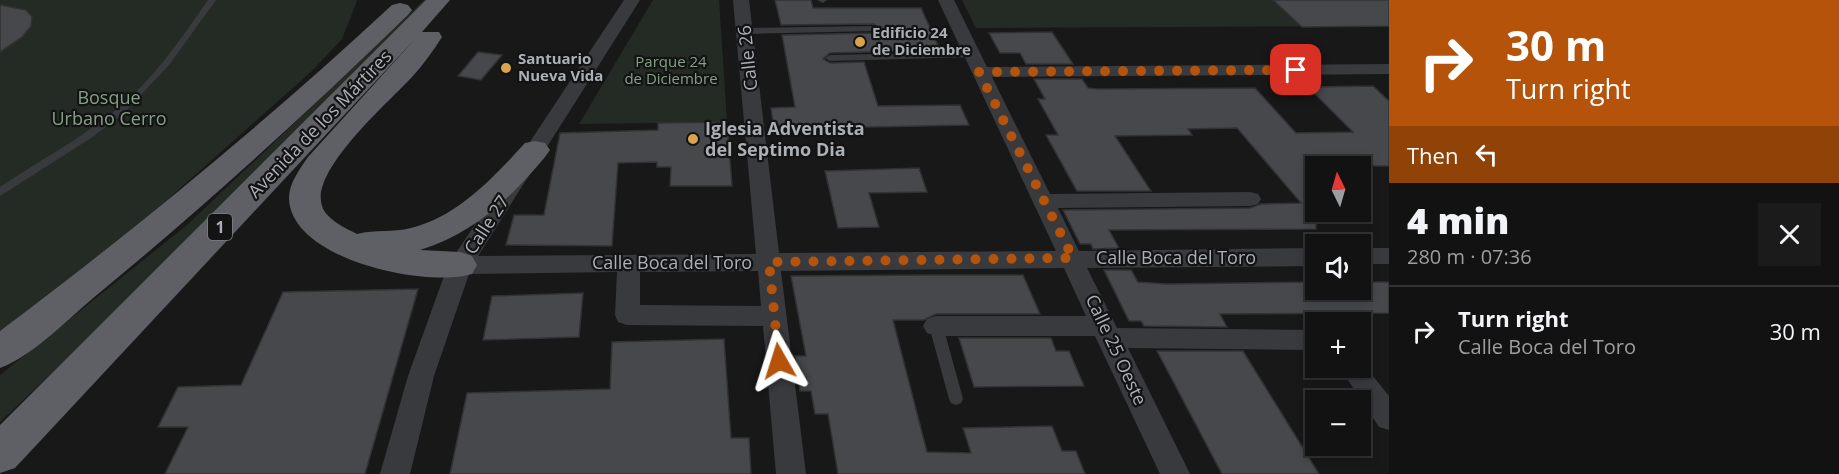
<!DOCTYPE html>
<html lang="en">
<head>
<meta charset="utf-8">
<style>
	:root { --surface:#121213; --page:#1b1b1c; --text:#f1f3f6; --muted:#9c9ea0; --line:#313233 }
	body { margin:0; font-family:"Open Sans",sans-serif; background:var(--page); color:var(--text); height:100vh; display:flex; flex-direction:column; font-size:22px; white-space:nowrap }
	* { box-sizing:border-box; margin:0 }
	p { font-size:20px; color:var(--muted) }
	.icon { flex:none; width:33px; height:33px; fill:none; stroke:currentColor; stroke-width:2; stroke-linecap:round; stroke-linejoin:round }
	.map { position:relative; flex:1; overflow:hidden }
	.details { display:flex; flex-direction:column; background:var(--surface); width:450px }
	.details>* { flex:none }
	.banner { background:#b45309; color:#fff; overflow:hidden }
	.needle { width:39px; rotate:355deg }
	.fabs { position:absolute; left:1305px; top:156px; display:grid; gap:12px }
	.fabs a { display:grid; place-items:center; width:66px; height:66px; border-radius:0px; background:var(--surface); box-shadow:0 3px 9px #0003,0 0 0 2px var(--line); font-size:30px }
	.pin { position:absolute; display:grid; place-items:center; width:51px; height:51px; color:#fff; margin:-26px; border-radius:12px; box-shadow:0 3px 9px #0006 }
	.me { position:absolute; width:66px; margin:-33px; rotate:354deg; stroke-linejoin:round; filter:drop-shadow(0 0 4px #0008) }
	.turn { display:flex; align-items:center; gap:21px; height:126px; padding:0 18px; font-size:27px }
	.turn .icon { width:78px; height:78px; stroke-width:2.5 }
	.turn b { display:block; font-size:42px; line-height:51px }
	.then { display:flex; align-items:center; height:57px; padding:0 18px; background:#0003; gap:12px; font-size:22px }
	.round { display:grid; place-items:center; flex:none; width:63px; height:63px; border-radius:0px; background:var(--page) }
	.headline { display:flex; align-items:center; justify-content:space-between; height:102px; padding:0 18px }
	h1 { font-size:36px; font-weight:800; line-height:45px }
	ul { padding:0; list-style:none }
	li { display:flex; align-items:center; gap:18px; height:90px; padding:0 18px; border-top:2px solid var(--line) }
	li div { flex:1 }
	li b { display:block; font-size:22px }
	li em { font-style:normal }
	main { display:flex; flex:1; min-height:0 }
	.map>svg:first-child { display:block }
	.green { fill:#242b25 }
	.building { fill:#47484b; stroke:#323235; stroke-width:1.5 }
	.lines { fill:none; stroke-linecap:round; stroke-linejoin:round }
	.service { fill:#393a3e; fill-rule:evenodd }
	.minor { fill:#393a3e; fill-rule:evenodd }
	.trunk { fill:#5e6065; fill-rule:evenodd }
	.route { stroke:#b45309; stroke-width:10; stroke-dasharray:0 18 }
	.poi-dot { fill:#dba34d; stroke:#131314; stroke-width:2 }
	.labels { text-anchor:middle; stroke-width:4.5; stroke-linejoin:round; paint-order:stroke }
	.far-poi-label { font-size:15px; font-weight:bold; fill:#abb0b7; stroke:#131314; text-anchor:start }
	.far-park-label { font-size:15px; fill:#85a085; stroke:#131314 }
	.shield { fill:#131314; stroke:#7d8186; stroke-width:1.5 }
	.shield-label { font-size:16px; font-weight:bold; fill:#abb0b7 }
	.street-label { font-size:18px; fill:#abb0b7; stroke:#131314 }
	.park-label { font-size:18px; fill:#85a085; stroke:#131314 }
	.poi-label { font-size:18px; font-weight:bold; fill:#abb0b7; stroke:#131314; text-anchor:start }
</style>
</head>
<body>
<main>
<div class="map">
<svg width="1389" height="474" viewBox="0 0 1389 474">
	<rect width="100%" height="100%" fill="#181819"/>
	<g class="green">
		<path d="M0 0H357V1L342 39 313 70 149 216 0 333Z"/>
		<path d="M424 0H432L140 290 0 422V375L187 225Z"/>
		<path d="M653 0H719L727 122 579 124Z"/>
		<path d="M962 0H1389V26L976 28Z"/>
	</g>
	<g class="building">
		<path d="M775 0H811L813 8H921L940 50 830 53 823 59 830 63 864 62 878 106 960 105 969 125 774 129 771 108 795 107 782 35 877 33 880 28 874 24 781 25Z"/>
		<path d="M1273 0H1389V26L1302 27Z"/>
		<path d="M0 5 26 10 32 17 31 26 22 37 0 52Z"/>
		<path d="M1052 32 1073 64H1026L1020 53H1000L989 33Z"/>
		<path d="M478 52 502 55 481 80 458 76Z"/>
		<path d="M1034 79H1082L1088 88 1098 89 1255 88 1296 133 1353 132 1308 87 1373 86 1389 101V166H1316V229L1109 230 1119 248 1093 249 1091 244H1080L1063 210 1250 208 1261 204 1301 203 1237 128 1188 129 1192 135 1115 136 1151 191H1077L1046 135H1058L1038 99H1045Z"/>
		<path d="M727 122 732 186H670L671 167H657V162L618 163 612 246 506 245 514 215H544L560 133 658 130V123Z"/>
		<path d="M919 168 927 192 869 193 879 227 838 228 825 171Z"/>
		<path d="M1104 270H1131L1138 282 1167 284 1316 282V290H1360V282H1389V313L1220 314 1227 327 1144 326 1141 321H1129Z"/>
		<path d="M925 275H1023L1040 314H936L924 320H893L927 452 971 453 963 428 1052 426 1062 451H1076L1085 474H838L828 414H815L811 391H800L795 356H806L791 276Z"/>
		<path d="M418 289 365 474H165L188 427H158L178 387 241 385 283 292Z"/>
		<path d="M583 293 579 337 483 340 492 296Z"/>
		<path d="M959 338H1051L1056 351H1069L1084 386 974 387Z"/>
		<path d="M724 339 731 438H749L751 474H450L467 393 610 389 612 342Z"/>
		<path d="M1157 351H1243L1319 474H1222Z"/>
	</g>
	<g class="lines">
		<g class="service">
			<path d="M208 0H216L169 65 124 113 91 138 0 196V187C39 161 80 139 116 110 153 80 181 39 208 0Z"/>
			<path d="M817 0H827L823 3Z"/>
			<path d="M874 26 878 29 877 31 745 34 741 31 745 28Z"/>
			<path d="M971 52 974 53V57L830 61 825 58 830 55Z"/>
			<path d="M936 321 941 322 943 326 963 399 961 403 956 405 951 403 949 399 929 326 931 322Z"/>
		</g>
		<g class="minor">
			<path d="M624 0H640L478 256 756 254 733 0H749L779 253 1056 251 938 0H954L987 67 1389 64V74L992 77 1050 194 1250 192 1258 194 1261 199 1258 204 1250 206 1058 208 1079 251 1316 248V266L1087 268 1117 328 1316 330V350L1128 348 1190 474H1160L1095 336H936L927 333 923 326 927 319 936 316H1086L1064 268 781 271 806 474H776L763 326 627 325 618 322 615 315 617 272 469 274 434 376 410 474H380L408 376 448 265ZM758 271 761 306 640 305V272Z"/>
			<rect x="1360" y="248" width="29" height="16"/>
			<path d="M1360 360 1389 396V430L1379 427 1340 368H1360Z"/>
		</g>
		<g class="trunk">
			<path d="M426 0H450L422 32H439L442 37C433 51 423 65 412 77 389 102 310 170 322 206 326 219 345 228 357 234 375 229 393 233 411 228 457 217 494 177 525 143L535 141 545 143 550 150 545 157C511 198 473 234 420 250L460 252 472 256 477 265 472 274C427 288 290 260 289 198 289 183 300 169 308 157L416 38 15 468 0 473V425Z"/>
			<path d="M400 3 408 5 412 10 408 15C308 112 205 206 98 294 70 317 33 356 0 368V331C136 229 267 121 392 5Z"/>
		</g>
	</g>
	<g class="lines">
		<path class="route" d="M779 361 769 262 1073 258 979 72 1296 70"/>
	</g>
	<g class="poi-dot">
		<circle cx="860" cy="42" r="6"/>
		<circle cx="506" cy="68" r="6"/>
		<circle cx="693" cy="139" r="6"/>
	</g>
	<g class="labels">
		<g class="far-poi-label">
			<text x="872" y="38">Edificio 24<tspan x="872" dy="17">de Diciembre</tspan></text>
			<text x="518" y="64">Santuario<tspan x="518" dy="17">Nueva Vida</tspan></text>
		</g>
		<g class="far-park-label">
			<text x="671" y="67">Parque 24<tspan x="671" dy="17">de Diciembre</tspan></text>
		</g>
		<rect class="shield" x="208" y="214" width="24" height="26" rx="4.5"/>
		<g class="shield-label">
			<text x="220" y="233">1</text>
		</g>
		<g class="street-label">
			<text transform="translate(748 58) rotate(-96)" y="6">Calle 26</text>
			<text transform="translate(320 124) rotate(-46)" y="6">Avenida de los Mártires</text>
			<text transform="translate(487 225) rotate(-57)" y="6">Calle 27</text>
			<text x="1176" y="264">Calle Boca del Toro</text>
			<text x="672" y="269">Calle Boca del Toro</text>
			<text transform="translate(1116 350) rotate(65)" y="6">Calle 25 Oeste</text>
		</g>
		<g class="park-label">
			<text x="109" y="104">Bosque<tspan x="109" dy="21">Urbano Cerro</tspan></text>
		</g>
		<g class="poi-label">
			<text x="705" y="135">Iglesia Adventista<tspan x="705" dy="21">del Septimo Dia</tspan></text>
		</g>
	</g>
</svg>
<div class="fabs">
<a><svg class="needle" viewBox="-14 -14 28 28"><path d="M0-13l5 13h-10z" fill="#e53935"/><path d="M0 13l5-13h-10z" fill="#9c9ea0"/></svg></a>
<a><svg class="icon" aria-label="sound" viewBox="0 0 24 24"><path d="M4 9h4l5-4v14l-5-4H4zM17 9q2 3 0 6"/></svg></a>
<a>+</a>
<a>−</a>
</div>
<div class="pin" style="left:1296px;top:70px;background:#d93025"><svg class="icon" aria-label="arrive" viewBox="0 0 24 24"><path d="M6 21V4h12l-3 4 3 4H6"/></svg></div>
<svg class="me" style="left:779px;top:361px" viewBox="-20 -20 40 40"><path d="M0-17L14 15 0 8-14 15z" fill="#b45309" stroke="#fff" stroke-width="4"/></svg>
</div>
<section class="details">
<div class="banner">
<div class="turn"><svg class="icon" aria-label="right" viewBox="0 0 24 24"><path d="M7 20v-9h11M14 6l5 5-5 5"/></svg><div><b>30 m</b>Turn right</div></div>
<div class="then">Then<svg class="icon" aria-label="left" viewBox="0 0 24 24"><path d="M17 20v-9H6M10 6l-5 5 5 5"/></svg></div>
</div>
<div class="headline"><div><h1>4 min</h1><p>280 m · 07:36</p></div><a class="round"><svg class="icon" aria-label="close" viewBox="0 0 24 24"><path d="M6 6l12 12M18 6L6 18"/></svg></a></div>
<ul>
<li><svg class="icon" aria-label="right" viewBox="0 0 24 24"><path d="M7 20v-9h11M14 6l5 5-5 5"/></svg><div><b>Turn right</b><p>Calle Boca del Toro</p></div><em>30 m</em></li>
</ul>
</section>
</main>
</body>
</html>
